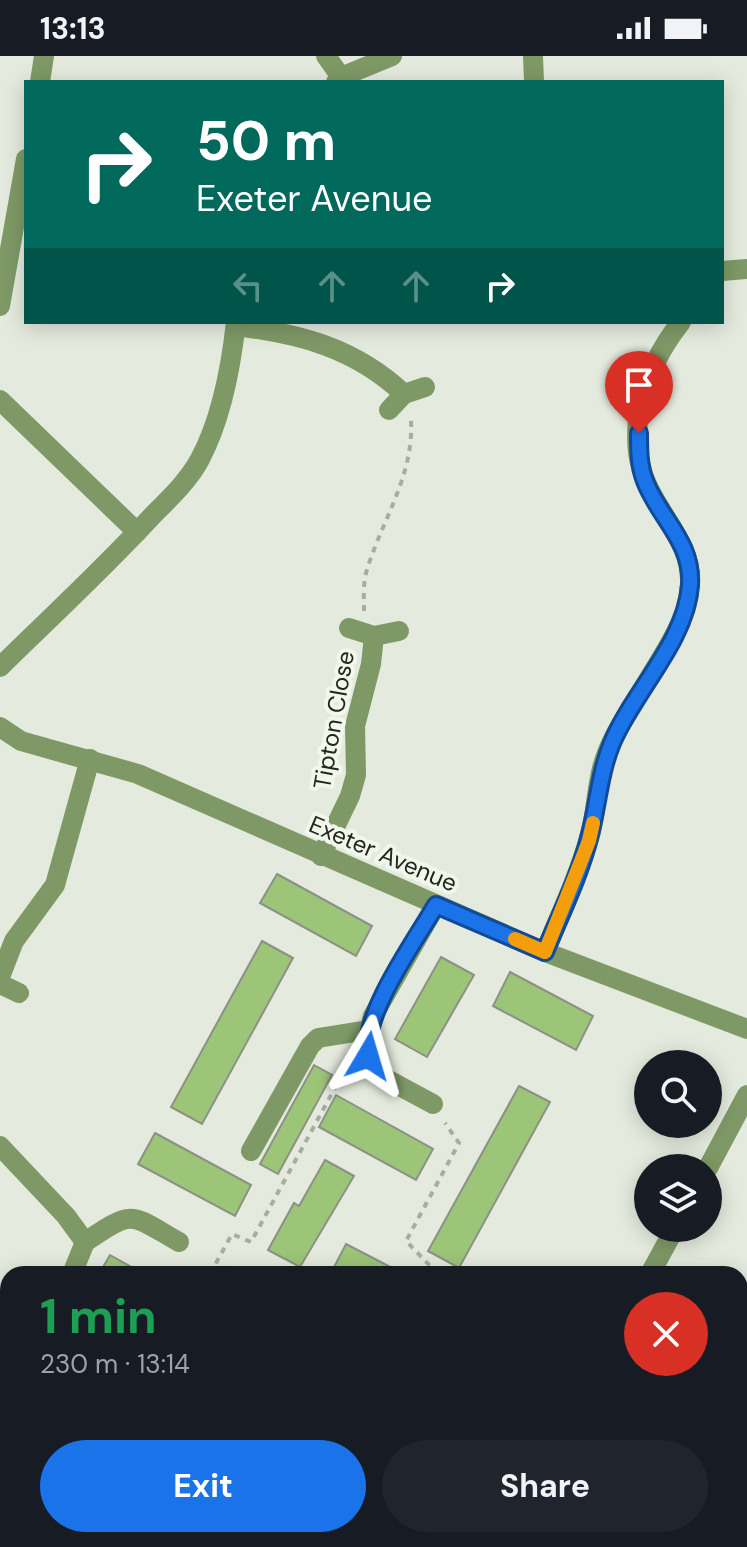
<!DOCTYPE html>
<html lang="en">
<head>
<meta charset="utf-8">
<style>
	:root { --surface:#171b24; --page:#20242c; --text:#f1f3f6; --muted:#9ea1a6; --accent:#1a73e8 }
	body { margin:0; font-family:"DM Sans",sans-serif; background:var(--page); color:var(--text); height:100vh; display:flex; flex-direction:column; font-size:30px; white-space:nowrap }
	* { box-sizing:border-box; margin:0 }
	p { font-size:26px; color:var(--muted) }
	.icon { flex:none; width:44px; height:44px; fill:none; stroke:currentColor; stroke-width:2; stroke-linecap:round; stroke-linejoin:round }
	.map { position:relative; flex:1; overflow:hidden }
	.sheet { position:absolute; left:0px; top:1210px; width:748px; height:282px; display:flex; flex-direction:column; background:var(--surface); border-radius:24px 24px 0 0; box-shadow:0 4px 20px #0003 }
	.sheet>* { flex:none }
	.banner { position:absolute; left:24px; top:24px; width:700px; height:244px; border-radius:0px; box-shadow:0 4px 20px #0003; background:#00695c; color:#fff; overflow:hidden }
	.controls { position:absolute; left:634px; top:994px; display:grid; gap:16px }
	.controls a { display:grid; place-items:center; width:88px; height:88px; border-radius:50%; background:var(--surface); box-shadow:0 4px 20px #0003; font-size:40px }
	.pin { position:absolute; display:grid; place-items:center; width:68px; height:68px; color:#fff; margin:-82px -34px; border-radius:50% 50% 50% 0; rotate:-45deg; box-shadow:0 0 8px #0007 }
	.pin .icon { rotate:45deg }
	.me { position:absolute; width:88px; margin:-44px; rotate:7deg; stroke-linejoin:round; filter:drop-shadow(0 0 6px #0008) }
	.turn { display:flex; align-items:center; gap:28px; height:168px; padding:0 40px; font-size:36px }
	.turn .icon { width:104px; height:104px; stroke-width:2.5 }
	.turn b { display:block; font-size:56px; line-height:68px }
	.lanes { display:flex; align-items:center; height:76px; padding:0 40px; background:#0003; justify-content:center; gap:40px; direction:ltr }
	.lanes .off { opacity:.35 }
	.round { display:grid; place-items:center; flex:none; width:84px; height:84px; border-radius:42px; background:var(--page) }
	.overview { display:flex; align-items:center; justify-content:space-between; height:136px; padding:0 40px }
	h1 { font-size:48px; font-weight:700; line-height:60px; color:#1e9e55 }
	.cta { display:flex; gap:16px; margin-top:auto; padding:16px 40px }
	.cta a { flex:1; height:92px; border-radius:48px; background:var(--accent); color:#fff; font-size:32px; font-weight:700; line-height:92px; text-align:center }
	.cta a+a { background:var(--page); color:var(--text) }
	.status { display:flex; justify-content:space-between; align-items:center; height:56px; padding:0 40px; background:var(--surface); direction:ltr }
	.status svg { height:22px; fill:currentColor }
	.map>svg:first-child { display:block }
	.building { fill:#9cc577; stroke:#8b9186; stroke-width:2 }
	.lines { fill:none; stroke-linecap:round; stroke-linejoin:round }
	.path { stroke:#a7ada2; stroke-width:4; stroke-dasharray:6 6; stroke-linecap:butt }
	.minor { stroke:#7e9966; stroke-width:20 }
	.tertiary { stroke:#7e9966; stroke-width:20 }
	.route-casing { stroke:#114b97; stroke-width:20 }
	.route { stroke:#1a73e8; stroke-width:14 }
	.slow { stroke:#f59e0b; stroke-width:14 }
	.labels { text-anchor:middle; stroke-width:8; stroke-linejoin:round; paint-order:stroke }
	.street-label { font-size:24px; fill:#222520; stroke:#f1f8eb }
</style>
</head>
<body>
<div class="status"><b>13:13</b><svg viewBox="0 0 49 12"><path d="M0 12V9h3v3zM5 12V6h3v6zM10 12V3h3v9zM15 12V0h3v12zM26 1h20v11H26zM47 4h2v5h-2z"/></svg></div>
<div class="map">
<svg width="747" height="1491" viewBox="0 0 747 1491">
	<rect width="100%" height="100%" fill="#e4ebde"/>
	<g class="building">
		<path d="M277 818 372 870 356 900 260 847Z"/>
		<path d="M262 885 293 902 202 1068 171 1051Z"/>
		<path d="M441 901 474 919 427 1001 395 983Z"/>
		<path d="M510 916 593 960 576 994 493 950Z"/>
		<path d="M314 1009 332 1019 278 1118 260 1108Z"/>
		<path d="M519 1030 550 1046 459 1212 428 1195Z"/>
		<path d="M336 1039 433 1093 416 1124 319 1071Z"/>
		<path d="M155 1077 251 1129 235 1160 138 1108Z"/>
		<path d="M325 1104 354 1120 300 1211 268 1194 294 1147 299 1150Z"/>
		<path d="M346 1188 404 1218H332L331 1217Z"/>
		<path d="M110 1199 144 1218H99Z"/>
		<path d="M229 1211 242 1218H225Z"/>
		<path d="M0 1394 8 1398V1435L0 1431Z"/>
		<path d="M246 1484H267L280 1491H242Z"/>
	</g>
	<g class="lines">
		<g class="path">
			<path d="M364 555C364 542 363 529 366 517 381 465 414 421 411 364"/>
			<path d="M210 1218 232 1178 251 1186 348 1008"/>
			<path d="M438 1218 406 1185 459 1087 445 1067"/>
			<path d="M0 1369 8 1373"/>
			<path d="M295 1484 307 1491"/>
			<path d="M91 1491 94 1484"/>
			<path d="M192 1491 195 1484"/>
		</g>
		<g class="minor">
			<path d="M326 0 341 21"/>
			<path d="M533 0 534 26"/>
			<path d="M40 26 44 0"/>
			<path d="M336 26 341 21 392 0"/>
			<path d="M722 215 747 213"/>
			<path d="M0 250 26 103"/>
			<path d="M236 270C301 278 355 292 404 338"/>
			<path d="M0 344 137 476"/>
			<path d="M389 354 404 338 425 331"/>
			<path d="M349 572 374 580 399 575"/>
			<path d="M0 611C51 561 104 512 153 459 170 442 189 424 200 403 222 362 231 311 236 266"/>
			<path d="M0 671 21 685 138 718 545 896 747 973"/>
			<path d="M321 800 350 740 356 719 355 670 371 608 374 580"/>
			<path d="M545 896C560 859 578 821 589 783 596 760 596 735 602 712 610 681 631 653 647 626 664 596 689 564 690 527 691 492 669 470 653 440 620 384 643 314 681 266"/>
			<path d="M0 921 14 885 55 829 90 703"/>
			<path d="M0 928 19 937"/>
			<path d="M433 1048 381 1020 368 1000 366 988 373 960 436 849"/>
			<path d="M0 1090 66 1160 85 1186 72 1218"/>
			<path d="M251 1095 310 990 318 982 368 974"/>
			<path d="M85 1186C135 1153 128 1157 179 1186"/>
			<path d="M0 1297 8 1290"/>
			<path d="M339 1491 343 1484"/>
		</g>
		<g class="tertiary">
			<path d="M708 1112 747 1039"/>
			<path d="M650 1218 675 1172"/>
			<path d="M503 1491 507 1484"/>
		</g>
	</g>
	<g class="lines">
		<defs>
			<path id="route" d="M368 1000C362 958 414 887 436 849L545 896C560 859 579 821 589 782 598 750 599 718 612 687 633 636 686 586 690 529 693 486 659 462 645 425 639 410 639 393 639 377"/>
		</defs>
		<use href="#route" class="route-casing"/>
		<use href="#route" class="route"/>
		<path class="slow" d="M515 883 545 896 589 785 593 767"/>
	</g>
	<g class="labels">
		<g class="street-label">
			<text transform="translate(334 664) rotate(-80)" y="8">Tipton Close</text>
			<text transform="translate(383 798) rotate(23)" y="8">Exeter Avenue</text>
		</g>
	</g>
</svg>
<div class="controls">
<a><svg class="icon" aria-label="search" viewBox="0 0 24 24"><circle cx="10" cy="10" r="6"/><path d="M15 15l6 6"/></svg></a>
<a><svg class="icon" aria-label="layers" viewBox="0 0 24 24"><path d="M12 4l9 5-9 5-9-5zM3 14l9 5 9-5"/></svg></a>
</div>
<div class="pin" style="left:639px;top:377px;background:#d93025"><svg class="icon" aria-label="arrive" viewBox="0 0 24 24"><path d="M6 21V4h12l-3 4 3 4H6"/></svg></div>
<svg class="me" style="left:368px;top:1000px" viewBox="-20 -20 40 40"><path d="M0-17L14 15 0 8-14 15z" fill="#1a73e8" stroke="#fff" stroke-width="4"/></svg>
<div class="banner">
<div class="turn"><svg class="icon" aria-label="right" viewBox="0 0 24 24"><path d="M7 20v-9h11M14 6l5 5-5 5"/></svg><div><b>50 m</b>Exeter Avenue</div></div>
<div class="lanes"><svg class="icon off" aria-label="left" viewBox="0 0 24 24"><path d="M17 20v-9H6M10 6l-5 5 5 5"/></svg><svg class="icon off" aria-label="ahead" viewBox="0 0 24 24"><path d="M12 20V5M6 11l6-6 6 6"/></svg><svg class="icon off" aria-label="ahead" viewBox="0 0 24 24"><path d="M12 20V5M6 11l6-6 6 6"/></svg><svg class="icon" aria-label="right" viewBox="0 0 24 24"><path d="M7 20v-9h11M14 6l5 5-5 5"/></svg></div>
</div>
<section class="sheet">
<div class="overview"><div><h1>1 min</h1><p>230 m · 13:14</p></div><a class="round" style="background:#d93025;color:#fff"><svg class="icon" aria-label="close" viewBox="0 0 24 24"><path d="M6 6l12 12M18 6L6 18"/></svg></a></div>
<div class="cta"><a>Exit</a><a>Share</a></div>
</section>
</div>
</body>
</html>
